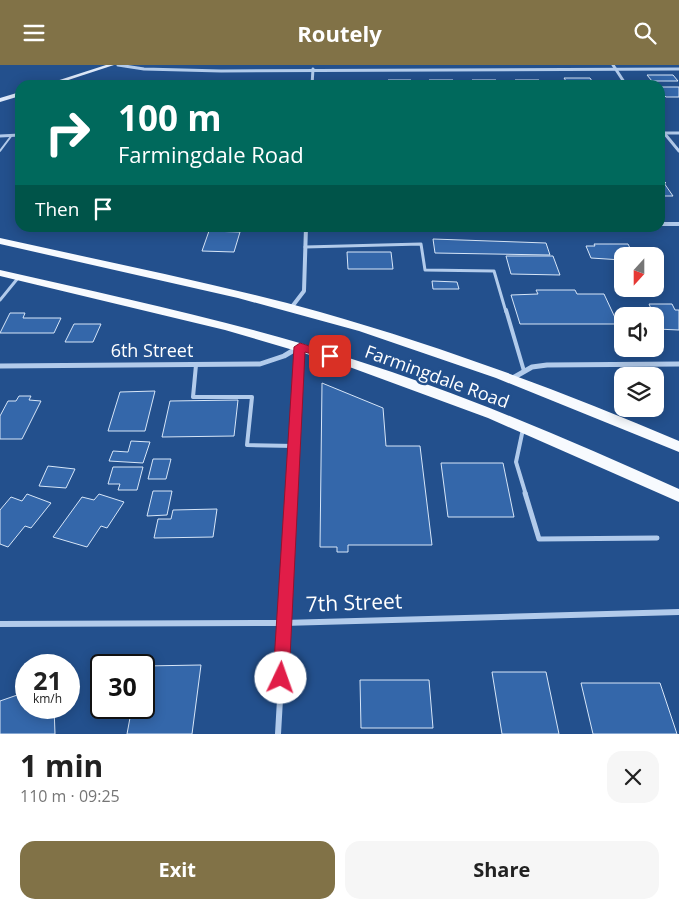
<!DOCTYPE html>
<html lang="en">
<head>
<meta charset="utf-8">
<style>
	:root { --surface:#fff; --page:#f6f6f6; --text:#222; --muted:#767676; --accent:#817247 }
	body { margin:0; font-family:"Open Sans",sans-serif; background:var(--page); color:var(--text); height:100vh; display:flex; flex-direction:column; font-size:19px; white-space:nowrap }
	* { box-sizing:border-box; margin:0 }
	p { font-size:16px; color:var(--muted) }
	.icon { flex:none; width:28px; height:28px; fill:none; stroke:currentColor; stroke-width:2; stroke-linecap:round; stroke-linejoin:round }
	.map { position:relative; height:669px; overflow:hidden }
	.panel { display:flex; flex-direction:column; background:var(--surface); flex:1 }
	.panel>* { flex:none }
	.hud { position:absolute; left:15px; top:15px; width:650px; height:152px; border-radius:15px; box-shadow:0 2px 12px #0003; background:#00695c; color:#fff; overflow:hidden }
	.needle { width:32px; rotate:201deg }
	.fabs { position:absolute; left:614px; top:182px; display:grid; gap:10px }
	.fabs a { display:grid; place-items:center; width:50px; height:50px; border-radius:10px; background:var(--surface); box-shadow:0 2px 12px #0003; font-size:25px }
	.speed { position:absolute; left:15px; top:589px; display:flex; gap:10px; font-size:25px; font-weight:700; text-align:center }
	.speed>* { display:grid; place-content:center; width:65px; height:65px; border-radius:50%; background:var(--surface); box-shadow:0 2px 12px #0003; line-height:1 }
	.speed small { font-size:12px; font-weight:400 }
	.speed .limit { border:2px solid #111; border-radius:8px; background:#fff; color:#111 }
	.pin { position:absolute; display:grid; place-items:center; width:42px; height:42px; color:#fff; margin:-21px; border-radius:10px; box-shadow:0 2px 8px #0006 }
	.me { position:absolute; width:55px; margin:-28px; rotate:3deg; stroke-linejoin:round; filter:drop-shadow(0 0 4px #0008) }
	.turn { display:flex; align-items:center; gap:18px; height:105px; padding:0 20px; font-size:22px }
	.turn .icon { width:65px; height:65px; stroke-width:2.5 }
	.turn b { display:block; font-size:35px; line-height:42px }
	.then { display:flex; align-items:center; height:48px; padding:0 20px; background:#0003; gap:10px; font-size:19px }
	.round { display:grid; place-items:center; flex:none; width:52px; height:52px; border-radius:15px; background:var(--page) }
	.headline { display:flex; align-items:center; justify-content:space-between; height:85px; padding:0 20px }
	h1 { font-size:30px; font-weight:700; line-height:38px }
	.primary-button { display:flex; gap:10px; margin-top:auto; padding:10px 20px }
	.primary-button a { flex:1; height:58px; border-radius:15px; background:var(--accent); color:#fff; font-size:20px; font-weight:700; line-height:58px; text-align:center }
	.primary-button a+a { background:var(--page); color:var(--text) }
	header { display:flex; justify-content:space-between; align-items:center; height:65px; padding:0 20px; background:var(--accent); color:#fff; font-size:22px; font-weight:700 }
	.map>svg:first-child { display:block }
	.building { fill:#3467aa; stroke:#d7e6f8 }
	.lines { fill:none; stroke-linecap:round; stroke-linejoin:round }
	.service-far3 { stroke:#b2cbeb; stroke-width:2 }
	.service-far2 { stroke:#b2cbeb; stroke-width:3 }
	.service-far1 { stroke:#b2cbeb; stroke-width:4 }
	.service { stroke:#b2cbeb; stroke-width:5 }
	.minor-far3 { stroke:#b2cbeb; stroke-width:3 }
	.minor-far2 { stroke:#b2cbeb; stroke-width:4 }
	.minor-far1 { stroke:#b2cbeb; stroke-width:5 }
	.minor { stroke:#b2cbeb; stroke-width:6 }
	.secondary { fill:#dee9f9; fill-rule:evenodd }
	.primary { fill:#f7fafe; fill-rule:evenodd }
	.route { fill:#e11d48; stroke:#92132f }
	.labels { text-anchor:middle; stroke-width:5; stroke-linejoin:round; paint-order:stroke }
	.street-label { font-size:18px; fill:#fff; stroke:#23508d }
	.near-street-label { font-size:21px; fill:#fff; stroke:#23508d }
</style>
</head>
<body>
<header><svg class="icon" aria-label="menu" viewBox="0 0 24 24"><path d="M4 6h16M4 12h16M4 18h16"/></svg>Routely<svg class="icon" aria-label="search" viewBox="0 0 24 24"><circle cx="10" cy="10" r="6"/><path d="M15 15l6 6"/></svg></header>
<div class="map">
<svg width="679" height="669" viewBox="0 0 679 669">
	<rect width="100%" height="100%" fill="#23508d"/>
	<g class="building">
		<path d="M647 10H673L678 16H652Z"/>
		<path d="M564 13H590L594 19H568Z"/>
		<path d="M388 15H411L412 20H388Z"/>
		<path d="M429 15H453L455 20H429Z"/>
		<path d="M472 15H496L498 20H473Z"/>
		<path d="M515 15H539L541 20H517Z"/>
		<path d="M110 17H133L132 20H108Z"/>
		<path d="M176 17H201L200 20H175Z"/>
		<path d="M212 17H235L234 20H211Z"/>
		<path d="M660 22H679V32H666L660 27Z"/>
		<path d="M660 112 666 118H664L673 131H660Z"/>
		<path d="M209 166 240 167 234 187 202 186Z"/>
		<path d="M433 174 546 178 550 190 435 188Z"/>
		<path d="M594 179H628L634 191H622V195L591 193 586 181H595Z"/>
		<path d="M347 187H391L393 204H348Z"/>
		<path d="M506 191H553L560 210 511 209Z"/>
		<path d="M432 216 457 217 459 224H433Z"/>
		<path d="M536 225H575L577 229H604L618 259H520L511 230 538 229Z"/>
		<path d="M649 239H672L675 245H679V265L656 264 655 251H643L642 249H651L649 246H652Z"/>
		<path d="M10 248H25L23 253H61L54 268H0Z"/>
		<path d="M74 259H101L93 277H65Z"/>
		<path d="M322 318 383 343 386 381H420L432 480H348V487H337V482H320Z"/>
		<path d="M155 326 145 366H108L120 327Z"/>
		<path d="M19 331H31L29 335 41 336 22 374H0V351L8 336H16Z"/>
		<path d="M238 335 234 371 162 372 170 336Z"/>
		<path d="M131 376 150 377 143 398 109 396 113 386 128 387Z"/>
		<path d="M153 394H171L166 414H148Z"/>
		<path d="M441 398H503L514 452H448Z"/>
		<path d="M48 401 75 404 66 423 39 421Z"/>
		<path d="M113 402H143L137 425H118L120 419H108Z"/>
		<path d="M153 426H172L167 450 147 451Z"/>
		<path d="M27 429 51 438 31 463 25 461 8 482 0 479V445L11 432 22 436Z"/>
		<path d="M99 429 124 437 107 463 101 461 87 482 53 472 82 432 94 435Z"/>
		<path d="M217 444 213 472 154 473 158 454H171L173 445Z"/>
		<path d="M201 600 192 669H127L132 642H144V601Z"/>
		<path d="M492 607H546L559 669H502Z"/>
		<path d="M360 615H429L433 663H361Z"/>
		<path d="M581 618H660L677 669H593Z"/>
		<path d="M26 627V642H54L55 669H0V636Z"/>
	</g>
	<g class="lines">
		<path class="service-far3" d="M0 86 12 70"/>
		<g class="service-far2">
			<path d="M305 182 421 179 425 205 494 206 506 247"/>
			<path d="M0 235 18 213"/>
		</g>
		<g class="service-far1">
			<path d="M506 245 524 306"/>
			<path d="M196 300 193 332H252L247 380 294 381"/>
			<path d="M523 364 516 397 526 430"/>
		</g>
		<path class="service" d="M525 428 539 474 657 473"/>
		<g class="minor-far3">
			<path d="M118 0 144 4 221 6 679 4"/>
			<path d="M613 0 626 20"/>
			<path d="M312 20 313 4"/>
			<path d="M660 63 679 86"/>
			<path d="M662 68H679"/>
			<path d="M0 71 20 70"/>
		</g>
		<g class="minor-far2">
			<path d="M660 159H679"/>
			<path d="M291 243 304 226 306 162"/>
		</g>
		<g class="minor-far1">
			<path d="M0 301 260 299 284 291 299 282"/>
			<path d="M511 314 532 302 547 300 679 299"/>
			<path d="M292 430 300 282"/>
		</g>
		<g class="minor">
			<path d="M0 559 283 558 679 547"/>
			<path d="M278 669 292 428"/>
		</g>
		<g class="secondary">
			<path d="M106 0H114L53 20H44Z"/>
			<path d="M20 27V31L0 37V33Z"/>
		</g>
		<g class="primary">
			<path d="M0 173C107 197 215 218 320 247 443 282 562 326 679 376V387L496 313 359 266 238 233 0 179Z"/>
			<path d="M0 205C118 232 237 257 352 294 464 329 572 376 679 424V437L488 353 344 300 225 265 0 211Z"/>
		</g>
	</g>
	<path class="route" d="M300 278 334 289 335 291 330 295 305 287 289 613 286 619 281 621 275 619 273 613 294 282Z"/>
	<g class="labels">
		<g class="street-label">
			<text x="152" y="292">6th Street</text>
			<text transform="translate(437 312) rotate(20)" y="6">Farmingdale Road</text>
		</g>
		<g class="near-street-label">
			<text transform="translate(354 538) rotate(-2)" y="7">7th Street</text>
		</g>
	</g>
</svg>
<div class="fabs">
<a><svg class="needle" viewBox="-14 -14 28 28"><path d="M0-13l5 13h-10z" fill="#e53935"/><path d="M0 13l5-13h-10z" fill="#767676"/></svg></a>
<a><svg class="icon" aria-label="sound" viewBox="0 0 24 24"><path d="M4 9h4l5-4v14l-5-4H4zM17 9q2 3 0 6"/></svg></a>
<a><svg class="icon" aria-label="layers" viewBox="0 0 24 24"><path d="M12 4l9 5-9 5-9-5zM3 14l9 5 9-5"/></svg></a>
</div>
<div class="speed"><div>21<small>km/h</small></div><div class="limit">30</div></div>
<div class="pin" style="left:330px;top:291px;background:#d93025"><svg class="icon" aria-label="arrive" viewBox="0 0 24 24"><path d="M6 21V4h12l-3 4 3 4H6"/></svg></div>
<svg class="me" style="left:281px;top:613px" viewBox="-20 -20 40 40"><circle r="19" fill="#fff"/><path d="M0-13L10 11 0 6-10 11z" fill="#e11d48"/></svg>
<div class="hud">
<div class="turn"><svg class="icon" aria-label="right" viewBox="0 0 24 24"><path d="M7 20v-9h11M14 6l5 5-5 5"/></svg><div><b>100 m</b>Farmingdale Road</div></div>
<div class="then">Then<svg class="icon" aria-label="arrive" viewBox="0 0 24 24"><path d="M6 21V4h12l-3 4 3 4H6"/></svg></div>
</div>
</div>
<section class="panel">
<div class="headline"><div><h1>1 min</h1><p>110 m · 09:25</p></div><a class="round"><svg class="icon" aria-label="close" viewBox="0 0 24 24"><path d="M6 6l12 12M18 6L6 18"/></svg></a></div>
<div class="primary-button"><a>Exit</a><a>Share</a></div>
</section>
</body>
</html>
